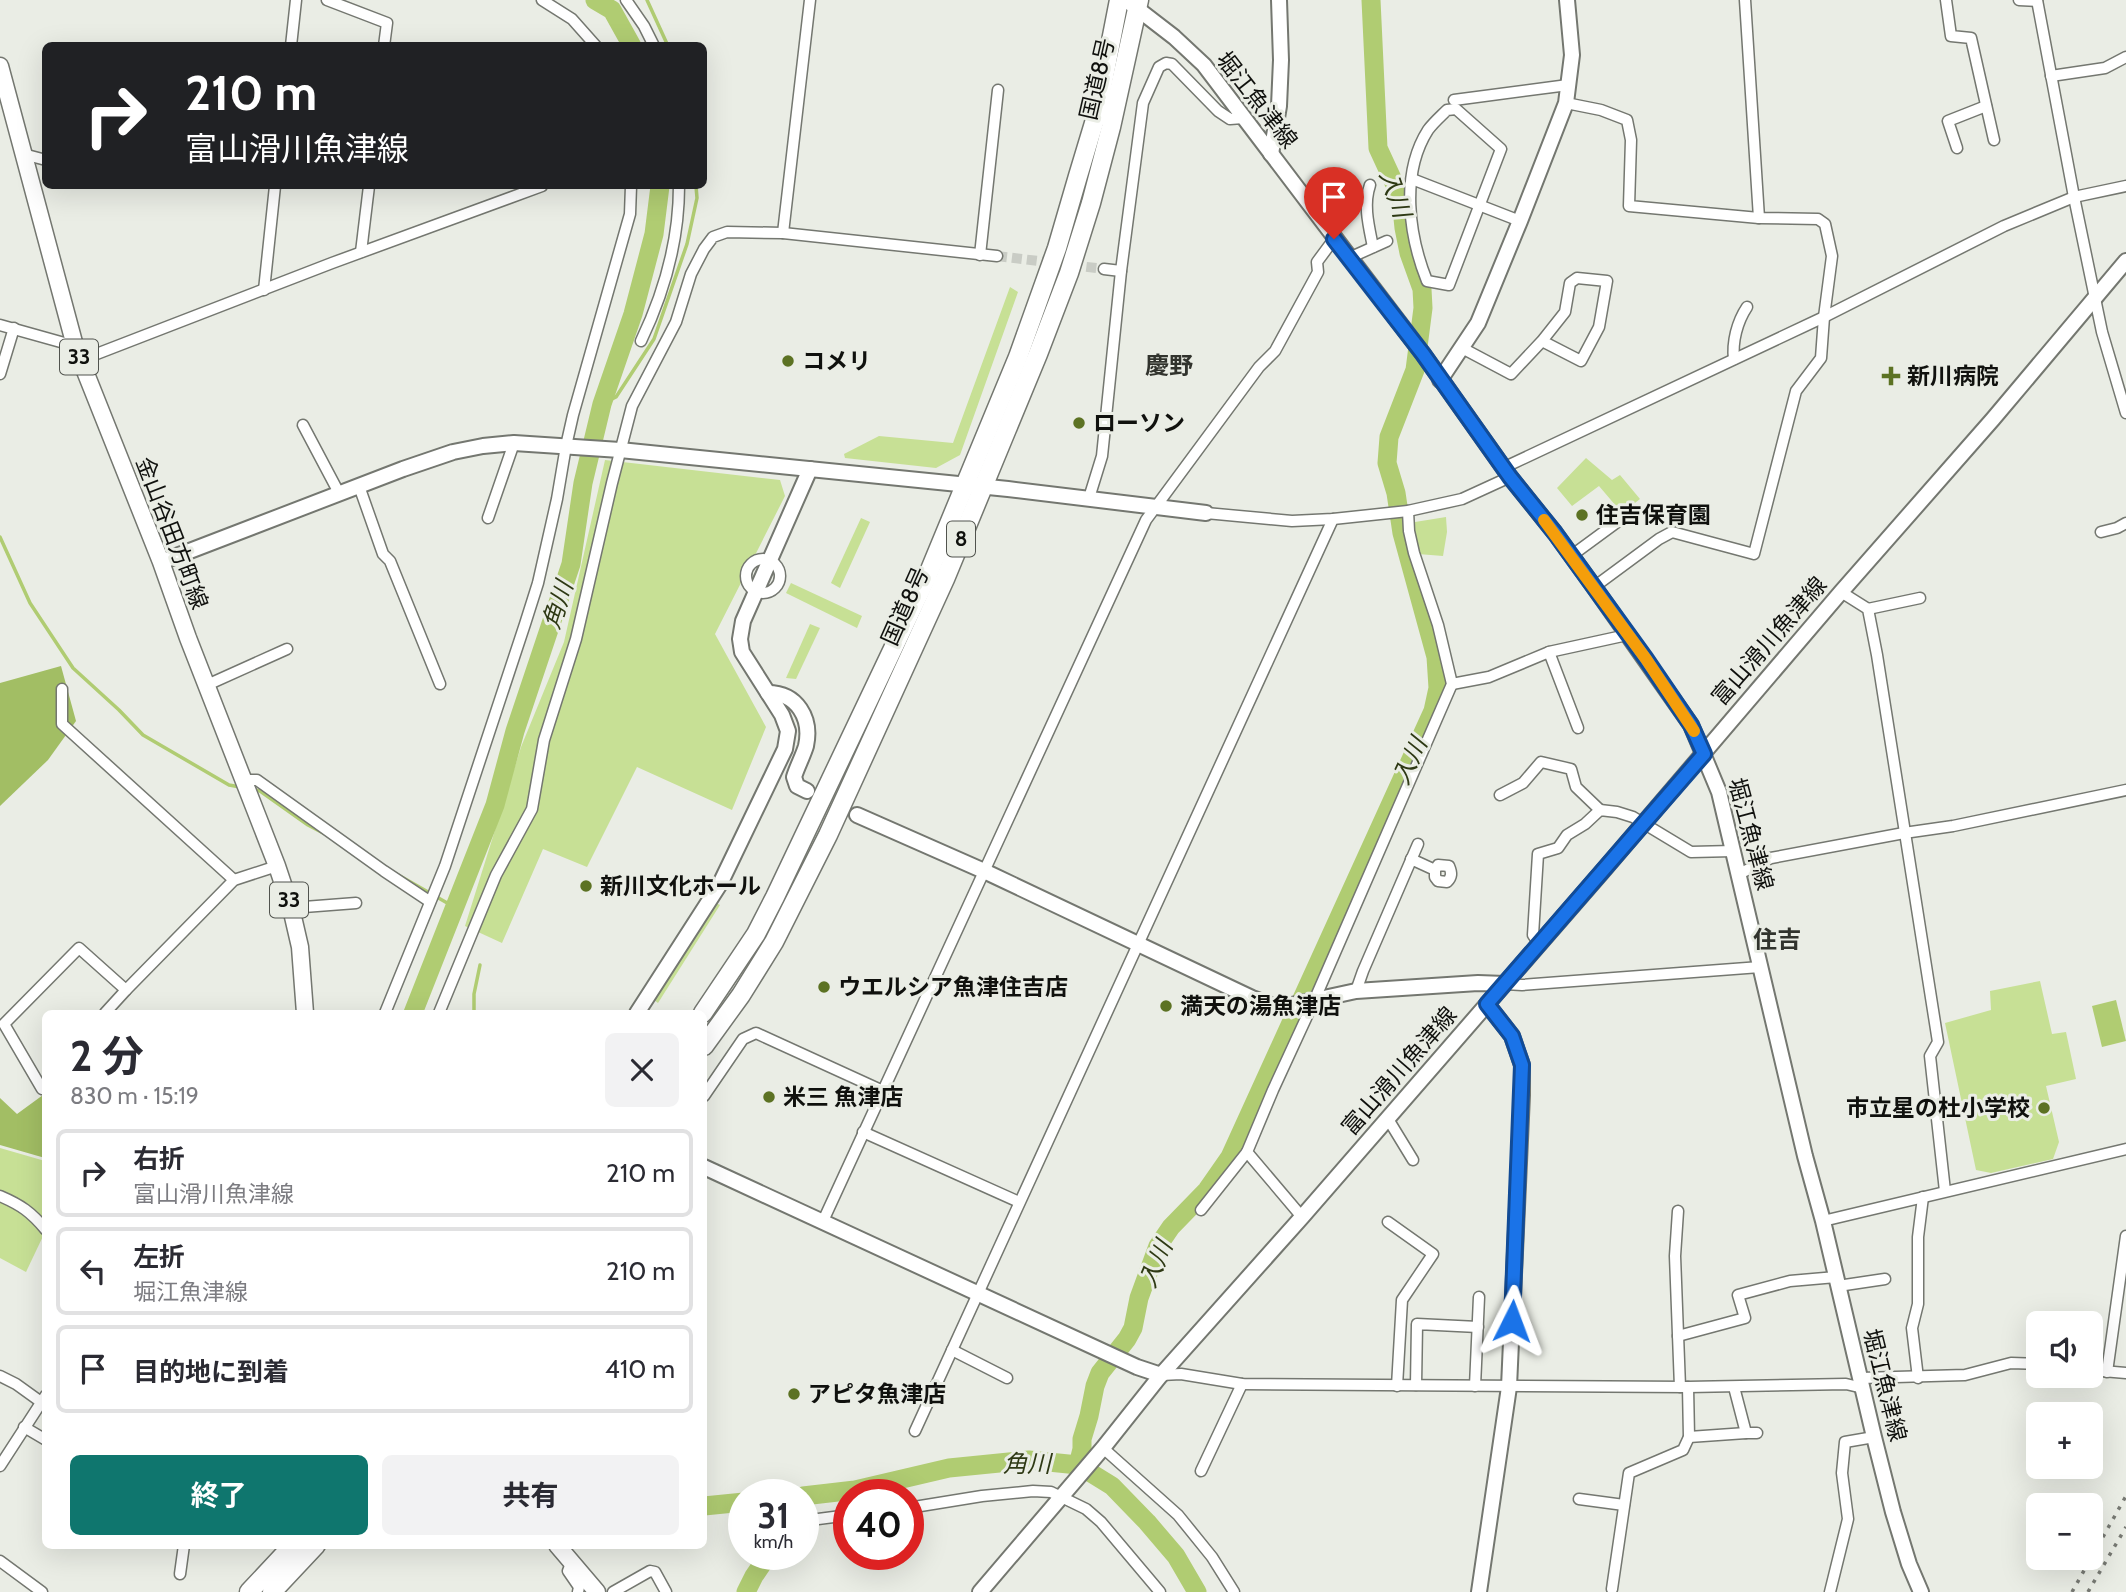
<!DOCTYPE html>
<html lang="ja">
<head>
<meta charset="utf-8">
<style>
	:root { --surface:#fff; --page:#f2f2f3; --text:#2b2b33; --muted:#7c7c81; --line:#e1e1e2; --accent:#0f766e }
	body { margin:0; font-family:Cabin,"Noto Sans JP",sans-serif; background:var(--page); color:var(--text); height:100vh; display:flex; flex-direction:column; font-size:26px; white-space:nowrap }
	* { box-sizing:border-box; margin:0 }
	p { font-size:23px; color:var(--muted) }
	.icon { flex:none; width:38px; height:38px; fill:none; stroke:currentColor; stroke-width:2; stroke-linecap:round; stroke-linejoin:round }
	.map { position:relative; flex:1; overflow:hidden }
	.sheet { position:absolute; left:42px; top:1010px; width:665px; height:539px; display:flex; flex-direction:column; background:var(--surface); border-radius:10px; box-shadow:0 7px 28px #0002 }
	.sheet>* { flex:none }
	.top-card { position:absolute; left:42px; top:42px; width:665px; height:147px; border-radius:10px; box-shadow:0 7px 28px #0002; background:#202124; color:#fff; overflow:hidden }
	.buttons { position:absolute; left:2026px; top:1311px; display:grid; gap:14px }
	.buttons a { display:grid; place-items:center; width:77px; height:77px; border-radius:10px; background:var(--surface); box-shadow:0 7px 28px #0002; font-size:35px }
	.speed { position:absolute; left:728px; top:1479px; display:flex; gap:14px; font-size:35px; font-weight:700; text-align:center }
	.speed>* { display:grid; place-content:center; width:91px; height:91px; border-radius:50%; background:var(--surface); box-shadow:0 7px 28px #0002; line-height:1 }
	.speed small { font-size:18px; font-weight:400 }
	.speed .limit { border:10px solid #d22; background:#fff; color:#111 }
	.pin { position:absolute; display:grid; place-items:center; width:60px; height:60px; color:#fff; margin:-72px -30px; border-radius:50% 50% 50% 0; rotate:-45deg; box-shadow:0 0 7px #0007 }
	.pin .icon { rotate:45deg }
	.me { position:absolute; width:77px; margin:-38px; rotate:3deg; stroke-linejoin:round; filter:drop-shadow(0 0 5px #0008) }
	.turn { display:flex; align-items:center; gap:24px; height:147px; padding:0 28px; font-size:32px }
	.turn .icon { width:91px; height:91px; stroke-width:2.5 }
	.turn b { display:block; font-size:49px; line-height:60px }
	.round { display:grid; place-items:center; flex:none; width:74px; height:74px; border-radius:10px; background:var(--page) }
	.summary { display:flex; align-items:center; justify-content:space-between; height:119px; padding:0 28px }
	h1 { font-size:42px; font-weight:700; line-height:52px }
	.primary-button { display:flex; gap:14px; margin-top:auto; padding:14px 28px }
	.primary-button a { flex:1; height:80px; border-radius:10px; background:var(--accent); color:#fff; font-size:28px; font-weight:700; line-height:80px; text-align:center }
	.primary-button a+a { background:var(--page); color:var(--text) }
	ul { padding:0; list-style:none }
	li { display:flex; align-items:center; gap:21px; height:88px; margin:0 14px 10px; padding:0 14px; border:4px solid var(--line); border-radius:10px }
	li div { flex:1 }
	li b { display:block; font-size:26px }
	li em { font-style:normal }
	.map>svg:first-child { display:block }
	.green { fill:#c7e095 }
	.forest { fill:#a2be64 }
	.water { fill:#b0cc72 }
	.lines { fill:none; stroke-linecap:round; stroke-linejoin:round }
	.stream { stroke:#b0cc72; stroke-width:3.5 }
	.river { stroke:#b0cc72; stroke-width:19 }
	.street-tunnel { stroke:#c9ccc5; stroke-width:10; stroke-dasharray:10 5; stroke-linecap:butt }
	.street-casing { stroke:#747770; stroke-width:13 }
	.secondary-casing { stroke:#747770; stroke-width:18 }
	.primary-casing { stroke:#747770; stroke-width:19 }
	.highway-casing { stroke:#747770; stroke-width:21 }
	.street { stroke:#fff; stroke-width:10 }
	.secondary { stroke:#fff; stroke-width:14 }
	.primary { stroke:#fff; stroke-width:16 }
	.highway { stroke:#fff; stroke-width:18 }
	.rail { stroke:#777973; stroke-width:3.5; stroke-dasharray:3.5 7; stroke-linecap:butt }
	.route-casing { stroke:#114b97; stroke-width:18 }
	.route { stroke:#1a73e8; stroke-width:12 }
	.slow { stroke:#f59e0b; stroke-width:12 }
	.poi-dot { fill:#5c7223; stroke:#eaede5; stroke-width:2.5 }
	.labels { text-anchor:middle; stroke-width:6; stroke-linejoin:round; paint-order:stroke }
	.shield { fill:#eaede5; stroke:#51534e; stroke-width:2 }
	.shield-label { font-size:21px; font-weight:bold; fill:#10110e }
	.street-label { font-size:23px; fill:#10110e; stroke:#eaede5 }
	.poi-label { font-size:23px; font-weight:bold; fill:#10110e; stroke:#eaede5; text-anchor:start }
	.water-label { font-size:24px; font-style:italic; fill:#2e3914; stroke:#eaede5 }
	.neighbourhood-label { font-size:24px; font-weight:bold; fill:#31332d; stroke:#eaede5 }
</style>
</head>
<body>
<div class="map">
<svg width="2126" height="1592" viewBox="0 0 2126 1592">
	<rect width="100%" height="100%" fill="#eaede5"/>
	<g class="green">
		<path d="M1010 287 1018 292 960 455 936 468 845 458 844 454 879 436 953 443Z"/>
		<path d="M1586 458 1612 480 1620 475 1640 499 1622 513 1599 486 1572 506 1557 488Z"/>
		<path d="M605 460 780 480 785 496 715 634 766 727 732 810 637 767 587 867 543 849 502 943 465 926 521 747 564 642Z"/>
		<path d="M1446 517 1447 532 1443 556 1418 554 1412 527 1415 522Z"/>
		<path d="M861 518 870 522 840 588 831 583Z"/>
		<path d="M791 583 862 616 857 628 786 593Z"/>
		<path d="M810 624 820 628 796 679 786 678Z"/>
		<path d="M716 903 720 905 658 1003 654 1000Z"/>
		<path d="M2040 981 2052 1034 2066 1032 2076 1079 2046 1086 2059 1142 2053 1159 1991 1173 1976 1170 1945 1023 1991 1010 1990 991Z"/>
		<path d="M0 1148 45 1161V1232L26 1272 0 1258Z"/>
	</g>
	<g class="forest">
		<path d="M61 666 76 721 48 760 0 806V683Z"/>
		<path d="M43 1095H46L45 1158 0 1145V1098L17 1114Z"/>
	</g>
	<path class="water" d="M2116 1000 2126 1041 2102 1047 2092 1006Z"/>
	<g class="lines">
		<g class="stream">
			<path d="M647 0 668 46"/>
			<path d="M602 404 616 397 654 339 687 244 697 198 696 186"/>
			<path d="M0 537 30 603 73 668 119 710 143 735 229 785 240 787"/>
			<path d="M251 789 260 791 308 825 325 834"/>
			<path d="M393 872 456 908"/>
			<path d="M474 1013V994L480 965"/>
		</g>
		<g class="river">
			<path d="M595 0 612 10 632 46"/>
			<path d="M413 1013 495 805 515 731 571 564 583 483 602 404 633 314 654 234 660 186"/>
			<path d="M1078 1465 1082 1449V1439L1089 1416 1095 1386 1100 1373 1127 1339 1133 1328 1139 1298 1158 1246 1171 1227 1207 1190 1230 1157 1433 711 1438 688 1436 657 1402 533 1396 493 1387 463 1389 437 1415 370 1423 308 1422 289 1409 253 1404 228 1401 198 1378 148 1371 0"/>
			<path d="M803 1496 855 1490 949 1468 1029 1460 1078 1465 1112 1486 1147 1522 1176 1556 1197 1592"/>
			<path d="M704 1506 744 1502"/>
			<path d="M746 1592 754 1576 769 1554"/>
		</g>
		<path class="street-tunnel" d="M997 256 1104 269"/>
		<defs>
			<g id="street">
				<path d="M327 0 387 23 384 46"/>
				<path d="M542 0 572 19 596 46"/>
				<path d="M626 0 644 26 654 46"/>
				<path d="M1745 0 1759 218"/>
				<path d="M1946 0 1951 36 1971 38 1994 140"/>
				<path d="M2019 0 2037 1"/>
				<path d="M2037 0 2074 197 2102 332 2126 413"/>
				<path d="M291 46 296 0"/>
				<path d="M2051 76 2105 68 2126 57"/>
				<path d="M1454 100 1568 85"/>
				<path d="M1566 103 1601 110 1627 120 1631 140 1629 206 1759 218 1818 219 1825 224 1832 256 1824 317 1821 358 1796 391 1754 554 1672 532 1659 539 1594 587"/>
				<path d="M1456 109 1501 149 1449 285 1427 281C1409 236 1400 174 1428 130 1433 123 1441 116 1447 110Z"/>
				<path d="M1957 148 1948 121 1986 106"/>
				<path d="M23 154 46 160"/>
				<path d="M1412 179 1520 221"/>
				<path d="M1370 185C1363 205 1369 227 1373 247"/>
				<path d="M783 233 810 0"/>
				<path d="M361 252 369 186"/>
				<path d="M980 255 998 90"/>
				<path d="M1349 258 1387 241"/>
				<path d="M1104 269 1121 271"/>
				<path d="M264 290 275 186"/>
				<path d="M0 325 75 346"/>
				<path d="M641 341C664 293 679 239 679 186"/>
				<path d="M1462 348 1511 374 1542 341 1565 312 1570 283 1577 278 1607 281 1599 327 1581 361 1542 341"/>
				<path d="M1734 359C1732 342 1737 322 1747 307"/>
				<path d="M81 360 332 263 542 186"/>
				<path d="M0 374 14 328"/>
				<path d="M303 425 339 493"/>
				<path d="M1503 468 1824 317 2004 226 2074 197 2126 186"/>
				<path d="M359 486 383 554 390 561 440 684"/>
				<path d="M1089 498 1102 456 1121 271 1143 103 1159 67 1166 63 1172 64 1218 111 1230 119 1243 118"/>
				<path d="M1206 513 1292 521 1333 519 1408 511 1462 499 1510 477"/>
				<path d="M488 518 514 443"/>
				<path d="M2101 532 2117 528 2126 523"/>
				<path d="M1571 556 1620 520"/>
				<circle cx="763" cy="576" r="17"/>
				<path d="M1841 592 1868 609 1877 655 1938 1042 1930 1056 1945 1191"/>
				<path d="M1868 609 1920 598"/>
				<path d="M1549 652 1578 728"/>
				<path d="M1452 684 1489 677 1549 652 1627 635"/>
				<path d="M207 685 287 649"/>
				<path d="M62 689V724L234 880"/>
				<path d="M244 780H257L384 871 429 901"/>
				<path d="M1500 795 1523 783 1541 762 1571 769 1576 787 1600 810"/>
				<path d="M1411 859 1435 870V877L1438 881 1447 882C1452 877 1452 873 1449 866L1438 865 1435 870"/>
				<path d="M1739 874 1771 858 1904 833 1953 826 2126 790"/>
				<path d="M291 908 356 903"/>
				<path d="M1539 944 1533 935 1538 854 1558 848 1567 835 1585 824 1600 810 1617 812 1633 817 1691 852 1733 851"/>
				<path d="M1505 984 1522 985 1760 967"/>
				<path d="M126 990 234 880 277 866"/>
				<path d="M1356 991 1363 971 1418 844"/>
				<path d="M385 1013 445 866 525 624 538 583 557 499 566 446 573 415 630 214 631 186"/>
				<path d="M439 1013 496 875 532 809 544 740 576 639 612 483 632 406 676 322 691 274 704 249 713 237 727 232 783 233 997 256"/>
				<path d="M46 1087 42 1089 4 1024 79 948 126 990 105 1013"/>
				<path d="M704 1096 743 1039 756 1033 883 1091"/>
				<path d="M1388 1119 1413 1160"/>
				<path d="M863 1132 1019 1202"/>
				<path d="M0 1196C21 1205 31 1212 46 1230"/>
				<path d="M1201 1210 1247 1152"/>
				<path d="M1678 1211 1675 1256 1680 1387"/>
				<path d="M1302 1217 1247 1152 1273 1090 1314 1001 1452 684 1438 625 1414 553 1409 531 1408 511"/>
				<path d="M823 1221 1146 520 1259 367 1275 351 1318 272 1317 262 1334 239"/>
				<path d="M1823 1221 2126 1149"/>
				<path d="M1388 1222 1433 1254 1402 1300 1397 1386"/>
				<path d="M1838 1286 1885 1279"/>
				<path d="M1678 1336 1745 1318 1738 1295 1790 1281 1836 1277"/>
				<path d="M952 1350 1007 1378"/>
				<path d="M2091 1370 2126 1373"/>
				<path d="M2107 1372 2126 1236"/>
				<path d="M1161 1375 1181 1374 1242 1384 1688 1387 1846 1384 1863 1388"/>
				<path d="M0 1376 16 1384 41 1402"/>
				<path d="M1861 1378 1965 1375 2011 1363 2039 1364"/>
				<path d="M1918 1378 1912 1328 1918 1304V1237L1923 1197"/>
				<path d="M1416 1385 1417 1324 1478 1327"/>
				<path d="M1475 1386 1479 1297"/>
				<path d="M1734 1387 1746 1433H1757"/>
				<path d="M24 1427 46 1440"/>
				<path d="M915 1431 1333 519"/>
				<path d="M1689 1437 1746 1433"/>
				<path d="M1103 1448 1178 1515 1212 1557 1234 1592"/>
				<path d="M0 1466 46 1395"/>
				<path d="M1201 1471 1242 1384"/>
				<path d="M1579 1499 1624 1505"/>
				<path d="M908 1508 982 1496 1033 1491 1051 1492 1086 1509 1101 1522 1160 1592"/>
				<path d="M803 1521 849 1515"/>
				<path d="M0 1561 42 1592"/>
				<path d="M572 1561 568 1571 579 1587 578 1592"/>
				<path d="M180 1574 184 1545"/>
				<path d="M1612 1589 1629 1473 1683 1450 1689 1437 1688 1387"/>
				<path d="M613 1592 650 1571 655 1572 666 1592"/>
				<path d="M1830 1592 1848 1519 1842 1473 1845 1442 1874 1437"/>
			</g>
			<g id="secondary">
				<path d="M1126 0 1174 37 1204 65 1423 354 1510 477 1555 533 1594 587 1691 725 1719 792 1805 1156 1823 1221 1874 1437 1893 1512 1909 1564 1921 1592"/>
				<path d="M1271 154 1279 106 1281 60 1279 0"/>
				<path d="M1440 380 1478 323 1520 221 1566 103 1572 55 1567 0"/>
				<path d="M161 562 403 469 453 452 483 446 514 443 620 450 1008 489 1206 513"/>
				<path d="M768 693C797 693 812 718 806 746 803 756 797 767 794 777L797 786 807 791"/>
				<path d="M857 815 984 871 1252 998 1271 1005 1287 1006 1356 991 1478 983 1505 984"/>
				<path d="M637 1013 720 884 785 749 788 731 782 715 742 652 740 639 743 621 810 469"/>
				<path d="M704 1167 1137 1367 1161 1375"/>
				<path d="M980 1592 1103 1448 1161 1375 1302 1217 1602 872 1841 592 1993 419 2126 261"/>
				<path d="M1479 1592 1509 1387 1522 1095V1065L1512 1036 1487 1004"/>
			</g>
			<g id="primary">
				<path d="M0 66 75 346 161 562 188 638 277 866 291 908 300 947 305 1013"/>
				<path d="M557 1545 597 1592"/>
			</g>
			<g id="highway">
				<path d="M703 1013 756 934 775 897 927 577 1018 357 1057 248 1078 176 1097 113 1119 0"/>
				<path d="M704 1046 741 995 774 942 828 835 945 579 1038 354 1069 273 1091 203 1111 127 1139 0"/>
				<path d="M249 1592 293 1545"/>
				<path d="M272 1592 316 1545"/>
			</g>
		</defs>
		<use href="#street" class="street-casing"/>
		<use href="#secondary" class="secondary-casing"/>
		<use href="#primary" class="primary-casing"/>
		<use href="#highway" class="highway-casing"/>
		<use href="#street" class="street"/>
		<use href="#secondary" class="secondary"/>
		<use href="#primary" class="primary"/>
		<use href="#highway" class="highway"/>
		<g class="rail">
			<path d="M2072 1592 2126 1496"/>
			<path d="M2088 1592 2126 1527"/>
		</g>
	</g>
	<g class="lines">
		<defs>
			<path id="route" d="M1334 239 1423 354 1510 477 1555 533 1646 659 1691 725 1704 754 1487 1004 1512 1036 1522 1065 1512 1321"/>
		</defs>
		<use href="#route" class="route-casing"/>
		<use href="#route" class="route"/>
		<path class="slow" d="M1544 520 1646 659 1694 731"/>
	</g>
	<g class="poi-dot">
		<circle cx="788" cy="361" r="7"/>
		<path d="M1887.5 365.5h7v7h7v7h-7v7h-7v-7h-7v-7h7z"/>
		<circle cx="1079" cy="423" r="7"/>
		<circle cx="1582" cy="515" r="7"/>
		<circle cx="586" cy="886" r="7"/>
		<circle cx="824" cy="987" r="7"/>
		<circle cx="1166" cy="1006" r="7"/>
		<circle cx="769" cy="1097" r="7"/>
		<circle cx="2044" cy="1108" r="7"/>
		<circle cx="794" cy="1394" r="7"/>
	</g>
	<g class="labels">
		<g class="shield">
			<rect x="60" y="339.5" width="38" height="35" rx="5"/>
			<rect x="947" y="521.5" width="28" height="35" rx="5"/>
			<rect x="270" y="882.5" width="38" height="35" rx="5"/>
		</g>
		<g class="shield-label">
			<text x="79" y="364">33</text>
			<text x="961" y="546">8</text>
			<text x="289" y="907">33</text>
		</g>
		<g class="street-label">
			<text transform="translate(1097 79) rotate(-77)" y="8">国道8号</text>
			<text transform="translate(1257 100) rotate(52)" y="8">堀江魚津線</text>
			<text transform="translate(172 533) rotate(69)" y="8">金山谷田方町線</text>
			<text transform="translate(905 606) rotate(-66)" y="8">国道8号</text>
			<text transform="translate(1769 641) rotate(-49)" y="8">富山滑川魚津線</text>
			<text transform="translate(1751 834) rotate(75)" y="8">堀江魚津線</text>
			<text transform="translate(1399 1071) rotate(-49)" y="8">富山滑川魚津線</text>
			<text transform="translate(1885 1385) rotate(76)" y="8">堀江魚津線</text>
		</g>
		<g class="poi-label">
			<text x="802" y="369">コメリ</text>
			<text x="1907" y="384">新川病院</text>
			<text x="1093" y="431">ローソン</text>
			<text x="1596" y="523">住吉保育園</text>
			<text x="600" y="894">新川文化ホール</text>
			<text x="838" y="995">ウエルシア魚津住吉店</text>
			<text x="1180" y="1014">満天の湯魚津店</text>
			<text x="783" y="1105">米三 魚津店</text>
			<text x="2030" y="1116" text-anchor="end">市立星の杜小学校</text>
			<text x="808" y="1402">アピタ魚津店</text>
		</g>
		<g class="water-label">
			<text transform="translate(1395 194) rotate(71)" y="8">入川</text>
			<text transform="translate(558 605) rotate(-72)" y="8">角川</text>
			<text transform="translate(1410 761) rotate(-65)" y="8">入川</text>
			<text transform="translate(1156 1264) rotate(-67)" y="8">入川</text>
			<text x="1027" y="1472">角川</text>
		</g>
		<g class="neighbourhood-label">
			<text x="1169" y="374">慶野</text>
			<text x="1777" y="948">住吉</text>
		</g>
	</g>
</svg>
<div class="buttons">
<a><svg class="icon" aria-label="sound" viewBox="0 0 24 24"><path d="M4 9h4l5-4v14l-5-4H4zM17 9q2 3 0 6"/></svg></a>
<a>+</a>
<a>−</a>
</div>
<div class="speed"><div>31<small>km/h</small></div><div class="limit">40</div></div>
<div class="pin" style="left:1334px;top:239px;background:#d93025"><svg class="icon" aria-label="arrive" viewBox="0 0 24 24"><path d="M6 21V4h12l-3 4 3 4H6"/></svg></div>
<svg class="me" style="left:1512px;top:1321px" viewBox="-20 -20 40 40"><path d="M0-17L14 15 0 8-14 15z" fill="#1a73e8" stroke="#fff" stroke-width="4"/></svg>
<div class="top-card">
<div class="turn"><svg class="icon" aria-label="right" viewBox="0 0 24 24"><path d="M7 20v-9h11M14 6l5 5-5 5"/></svg><div><b>210 m</b>富山滑川魚津線</div></div>
</div>
<section class="sheet">
<div class="summary"><div><h1>2 分</h1><p>830 m · 15:19</p></div><a class="round"><svg class="icon" aria-label="close" viewBox="0 0 24 24"><path d="M6 6l12 12M18 6L6 18"/></svg></a></div>
<ul>
<li><svg class="icon" aria-label="right" viewBox="0 0 24 24"><path d="M7 20v-9h11M14 6l5 5-5 5"/></svg><div><b>右折</b><p>富山滑川魚津線</p></div><em>210 m</em></li>
<li><svg class="icon" aria-label="left" viewBox="0 0 24 24"><path d="M17 20v-9H6M10 6l-5 5 5 5"/></svg><div><b>左折</b><p>堀江魚津線</p></div><em>210 m</em></li>
<li><svg class="icon" aria-label="arrive" viewBox="0 0 24 24"><path d="M6 21V4h12l-3 4 3 4H6"/></svg><div><b>目的地に到着</b></div><em>410 m</em></li>
</ul>
<div class="primary-button"><a>終了</a><a>共有</a></div>
</section>
</div>
</body>
</html>
